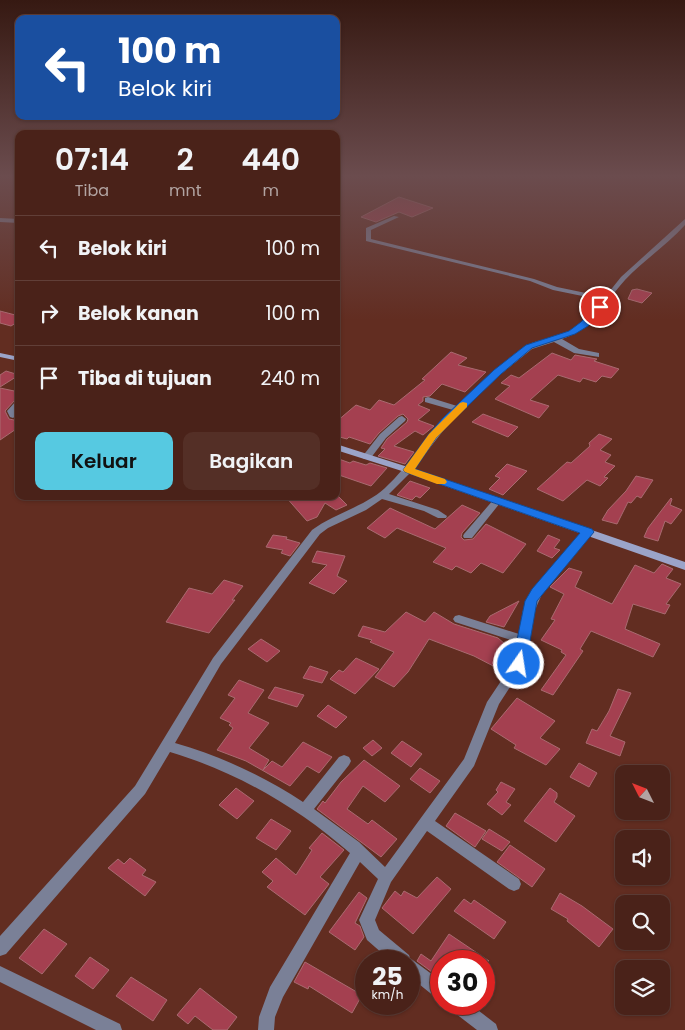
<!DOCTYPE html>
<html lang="id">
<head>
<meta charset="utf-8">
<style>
	:root { --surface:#4a2219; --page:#542f26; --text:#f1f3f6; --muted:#b2a4a2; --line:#613f38; --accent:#56c9e1 }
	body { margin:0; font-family:Poppins,sans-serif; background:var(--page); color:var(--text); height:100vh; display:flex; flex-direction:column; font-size:19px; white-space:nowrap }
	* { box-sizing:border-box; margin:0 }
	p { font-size:16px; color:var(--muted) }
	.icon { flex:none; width:28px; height:28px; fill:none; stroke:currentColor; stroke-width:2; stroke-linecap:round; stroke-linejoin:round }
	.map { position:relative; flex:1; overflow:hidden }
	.details { position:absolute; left:15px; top:130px; width:325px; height:370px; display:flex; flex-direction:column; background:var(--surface); border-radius:10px; box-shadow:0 1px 4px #0004,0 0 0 1px var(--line) }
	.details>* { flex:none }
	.guide { position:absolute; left:15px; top:15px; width:325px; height:105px; border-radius:10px; box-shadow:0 1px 4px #0004,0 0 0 1px var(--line); background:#1a4fa0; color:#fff; overflow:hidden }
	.needle { width:32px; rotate:312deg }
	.fabs { position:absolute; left:615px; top:765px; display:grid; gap:10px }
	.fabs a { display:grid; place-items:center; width:55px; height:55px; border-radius:10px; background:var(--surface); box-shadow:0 1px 4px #0004,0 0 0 1px var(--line); font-size:25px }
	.speed { position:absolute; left:355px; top:950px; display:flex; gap:10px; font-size:25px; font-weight:700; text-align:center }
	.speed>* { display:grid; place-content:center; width:65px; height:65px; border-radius:50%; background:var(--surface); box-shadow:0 1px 4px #0004,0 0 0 1px var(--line); line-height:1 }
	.speed small { font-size:12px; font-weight:400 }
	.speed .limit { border:8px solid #d22; background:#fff; color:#111 }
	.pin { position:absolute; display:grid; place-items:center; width:42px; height:42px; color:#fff; margin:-21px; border:2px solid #fff; border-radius:50%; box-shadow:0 1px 5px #0007 }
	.me { position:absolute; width:55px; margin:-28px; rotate:13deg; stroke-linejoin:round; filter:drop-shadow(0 0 4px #0008) }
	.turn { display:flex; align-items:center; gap:18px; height:105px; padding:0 20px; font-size:22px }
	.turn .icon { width:65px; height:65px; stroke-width:2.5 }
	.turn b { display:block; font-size:35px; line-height:42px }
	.eta { display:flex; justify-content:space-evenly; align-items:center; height:85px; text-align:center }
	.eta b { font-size:30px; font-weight:600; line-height:35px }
	.cta { display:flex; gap:10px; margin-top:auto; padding:10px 20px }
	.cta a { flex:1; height:58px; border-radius:10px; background:var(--accent); color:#111; font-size:20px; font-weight:600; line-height:58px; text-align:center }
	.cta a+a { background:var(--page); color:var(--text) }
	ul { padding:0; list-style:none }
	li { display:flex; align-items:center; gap:15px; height:65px; padding:0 20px; border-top:1px solid var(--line) }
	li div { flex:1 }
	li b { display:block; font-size:19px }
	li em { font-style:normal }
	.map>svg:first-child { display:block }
	.building { fill:#a44050; stroke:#a96a70 }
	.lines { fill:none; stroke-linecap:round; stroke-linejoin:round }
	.street { fill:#7a8097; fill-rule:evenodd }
	.secondary { fill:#9ba4c9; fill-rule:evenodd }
	.route { fill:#1a73e8; stroke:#114b97 }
	.slow { fill:#f59e0b }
</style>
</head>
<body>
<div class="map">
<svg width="685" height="1030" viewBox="0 0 685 1030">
	<rect width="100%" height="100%" fill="#622d21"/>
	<g class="building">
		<path d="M399 197 433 208 412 217 399 212 376 222 361 217Z"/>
		<path d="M637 289 652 293 642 303 628 299 632 290Z"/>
		<path d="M0 311 19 316V321L11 326 0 323Z"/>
		<path d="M451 352 467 358 458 365 486 372 465 392 442 384 430 396 423 397V401L418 405 430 410 418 420 434 426 423 435 415 431 394 446 414 452 405 464 378 456 385 449 381 448 387 439 407 422 408 419 403 414 398 416 379 433 370 444 349 437 347 439 336 436V422L356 405 370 410 379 400 394 405 425 380 422 379Z"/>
		<path d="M552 353 571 360 575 355 597 359 594 361 619 369 611 378 602 376 596 382 583 378 580 382 558 375 530 400 549 406 539 418 495 399 510 386 501 383 511 375 519 378Z"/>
		<path d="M6 371 19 375 0 387V375Z"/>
		<path d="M0 388 19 392V399L15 400 5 411 9 419 14 420 19 416V427L0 440Z"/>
		<path d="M483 414 518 427 508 437 472 422Z"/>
		<path d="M599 434 612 439 600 450 611 455 605 462 615 466 604 477 608 478 600 486 587 480 563 501 537 489 567 462 571 463 590 446 589 443Z"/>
		<path d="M336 458 350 463 353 461 366 465 370 463 387 468 371 486 336 474Z"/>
		<path d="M507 464 527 471 503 495 489 489 500 478 495 476Z"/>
		<path d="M636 476 653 480 641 498 637 496 631 503 628 502 617 524 602 520 608 510 626 491Z"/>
		<path d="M410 481 430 488 420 498 416 496 412 500 397 495Z"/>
		<path d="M285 496H338L347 505 336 510 325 503 317 517 307 521Z"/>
		<path d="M671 498 672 499 670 505 682 510 671 524 665 521 658 541 644 537 648 528Z"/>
		<path d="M462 505 480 513 462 533 461 537 464 540 473 539 486 524 526 544 503 573 481 563 471 573 456 566 452 570 433 562 446 548 397 528 385 538 367 528 390 508 435 529Z"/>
		<path d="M273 535 287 537 286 539 300 543 290 556 281 553 283 550 266 547Z"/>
		<path d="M548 535 560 540 554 548 560 550 552 558 537 551Z"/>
		<path d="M317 551 345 556 337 576 347 581 334 594 309 583 327 565 312 562Z"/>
		<path d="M662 564 673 569 666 578 681 584 666 604 670 605 665 614 633 604 625 629 660 644 653 657 591 631 580 649 583 651 553 695 541 690 566 655 561 652 562 650 541 640 555 620 551 619 564 594 550 587 569 568 582 572 575 587 612 604 635 565 654 573Z"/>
		<path d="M224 580 243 586 232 600H235L209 633 166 622 189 588 212 594Z"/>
		<path d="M519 601 504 627 486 622 490 616Z"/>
		<path d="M406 612 425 622 434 612 454 624 498 638 505 644 501 655 507 658 499 669 474 656 429 639 408 672 394 687 375 677 394 652 370 642 372 640 358 636 363 626 385 632Z"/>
		<path d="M261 639 280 651 267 662 248 649Z"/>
		<path d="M356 658 379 669 355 694 330 679 339 670 343 672Z"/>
		<path d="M310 666 328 672 322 683 303 678Z"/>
		<path d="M239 680 264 690 248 713 269 723 249 748 269 760 263 770 272 761 282 767 303 742 332 757 319 773 307 766 290 786 246 761 217 750 233 728 229 725 231 723 220 718 235 698 228 695Z"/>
		<path d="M275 687 304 695 297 707 268 698Z"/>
		<path d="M618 689 631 693 610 736 625 742 620 756 586 743 592 729 597 731 609 711Z"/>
		<path d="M517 698 555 721 540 738 560 749 546 765 514 748 516 745 491 729Z"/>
		<path d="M328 705 347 717 336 728 317 716Z"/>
		<path d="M373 740 382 748 372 756 363 748Z"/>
		<path d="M402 741 422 754 411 767 391 753Z"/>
		<path d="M364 760 400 786 385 802 363 786 347 809 368 824 372 820 397 839 381 857 317 809 323 801 325 803 341 782Z"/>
		<path d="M579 763 597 773 589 787 570 777Z"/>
		<path d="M420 768 440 781 430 793 410 779Z"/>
		<path d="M501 782 515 789 506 802 511 805 502 815 487 804 498 792 496 790Z"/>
		<path d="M236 788 254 801 237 819 219 805Z"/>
		<path d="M550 788 557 793V797L554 802 575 816 556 842 524 821Z"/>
		<path d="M455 813 486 831 475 847 446 826Z"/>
		<path d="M271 819 291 831 276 850 256 838Z"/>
		<path d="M489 829 510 842 502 851 482 839Z"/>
		<path d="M322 833 344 850 320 877 329 884 305 915 267 887 273 881 262 872 276 858 296 875 312 850 309 848Z"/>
		<path d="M510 845 545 869 532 887 497 862Z"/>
		<path d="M130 858 146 870 142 875 156 882 145 896 108 868 118 859 124 864Z"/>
		<path d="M437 877 451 889 413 934 382 908 395 891 401 896 404 891 417 898Z"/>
		<path d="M359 892 367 898 355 923 360 926 364 937 355 950 329 932Z"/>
		<path d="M560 893 582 906 613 929 599 947 567 921 568 919 551 909Z"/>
		<path d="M464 899 471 904 474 900 506 922 494 939 454 911Z"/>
		<path d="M44 929 67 944 42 974 19 958Z"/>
		<path d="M449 934 489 961H441V968L436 975 417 961 421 954 431 961Z"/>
		<path d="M90 957 109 970 93 989 75 976Z"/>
		<path d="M305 962 362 995 352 1013 309 986 308 989 294 982Z"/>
		<path d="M131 977 167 1000 153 1021 116 996Z"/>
		<path d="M200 988 237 1017 227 1030H213L195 1016 188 1024 177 1015Z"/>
	</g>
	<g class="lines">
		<g class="street">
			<path d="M394 216 399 217 371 230V239L534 279 557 287 605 297 621 277 685 219V225C667 245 644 260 625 280 605 302 592 330 562 339L579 349 599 353V357L574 353 554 342 532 349 501 374 450 422 411 472 389 494 438 510 447 516 446 518H438L424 511 382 499 366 510 328 528 320 534 221 664 175 743C221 756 263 776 303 802L339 757 344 755 349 757 351 761 349 765 314 809 359 842 385 867 464 759 487 702 513 663 517 642 455 622 453 619 455 616 459 615 519 634 523 610 533 589 584 530H592L593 532 592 534 542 594 535 610 525 664 499 704 474 766 435 821 519 879 521 884 519 889 514 891 509 889 427 831 391 882 375 920 379 930 409 955 410 958 441 981V999L435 997 409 976V961H391L367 940 359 920 378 879 360 862 283 997 275 1017 274 1030H258L259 1017 270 987 350 853C297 807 237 772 170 752L145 794 6 954 0 956V936L135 786 213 658 312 530C335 513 364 507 385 488 411 464 427 434 453 410L425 402V398L428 397 457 406C479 386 500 364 524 347 534 340 549 339 561 335 578 328 591 314 602 300L553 290 530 281 366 241V228Z"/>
			<path d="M0 218 19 219V223L0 222Z"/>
			<path d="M16 401H19V408L15 411 17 415 13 418 10 417 7 411Z"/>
			<path d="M402 416 406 419 405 421 386 438 370 459H364L362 457 380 434 399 417Z"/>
			<path d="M497 498 502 501 500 503 472 538H464L463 536 464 534 494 499Z"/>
			<path d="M0 966 120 1024 122 1030H96L0 982Z"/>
			<path d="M449 1004H470L496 1024 498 1030H477L451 1010Z"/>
		</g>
		<g class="secondary">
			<path d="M0 353 19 357V361L0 357Z"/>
			<path d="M336 444 411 468 685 562V570L405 472 336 450Z"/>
		</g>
	</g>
	<linearGradient id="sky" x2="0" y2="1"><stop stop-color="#361912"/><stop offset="0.55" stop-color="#6b4c4e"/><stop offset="1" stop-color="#6b4c4e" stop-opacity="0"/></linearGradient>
	<rect width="685" height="320" fill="url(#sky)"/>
	<path class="route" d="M597 305 604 307 588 326 575 334 532 348 501 374 451 422 436 438 415 469 592 529 594 532 537 601 526 664 524 668 519 669 514 668 512 664 525 601 532 589 580 533 405 472 403 470 429 434 443 418 494 370 526 345 569 331 581 322Z"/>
	<path class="slow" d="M463 402 467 403V407L436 438 415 469 445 479 447 482 445 484H437L405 472 403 470 429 434 460 403Z"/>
</svg>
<div class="fabs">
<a><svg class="needle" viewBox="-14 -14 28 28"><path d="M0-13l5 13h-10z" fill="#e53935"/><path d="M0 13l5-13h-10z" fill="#b2a4a2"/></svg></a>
<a><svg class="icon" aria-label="sound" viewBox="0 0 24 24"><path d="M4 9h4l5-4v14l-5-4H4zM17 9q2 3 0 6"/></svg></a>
<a><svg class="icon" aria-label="search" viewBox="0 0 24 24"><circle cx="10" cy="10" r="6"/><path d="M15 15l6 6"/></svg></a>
<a><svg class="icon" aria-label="layers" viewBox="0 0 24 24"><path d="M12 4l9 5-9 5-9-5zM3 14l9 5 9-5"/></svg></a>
</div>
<div class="speed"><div>25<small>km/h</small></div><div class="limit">30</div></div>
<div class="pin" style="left:600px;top:307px;background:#d93025"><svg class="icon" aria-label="arrive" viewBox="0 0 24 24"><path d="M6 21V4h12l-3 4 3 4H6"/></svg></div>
<svg class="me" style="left:519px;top:664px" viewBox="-20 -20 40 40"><circle r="17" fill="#1a73e8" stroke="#fff" stroke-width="3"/><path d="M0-11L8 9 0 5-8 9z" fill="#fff"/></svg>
<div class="guide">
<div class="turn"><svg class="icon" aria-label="left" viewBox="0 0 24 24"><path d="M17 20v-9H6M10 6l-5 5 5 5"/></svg><div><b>100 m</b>Belok kiri</div></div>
</div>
<section class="details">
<div class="eta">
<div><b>07:14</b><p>Tiba</p></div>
<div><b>2</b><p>mnt</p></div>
<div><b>440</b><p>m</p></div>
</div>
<ul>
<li><svg class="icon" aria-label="left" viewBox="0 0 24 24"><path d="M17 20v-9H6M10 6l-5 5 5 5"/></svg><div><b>Belok kiri</b></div><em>100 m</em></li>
<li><svg class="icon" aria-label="right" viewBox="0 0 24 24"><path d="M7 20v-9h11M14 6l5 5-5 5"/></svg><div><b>Belok kanan</b></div><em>100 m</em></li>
<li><svg class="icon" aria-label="arrive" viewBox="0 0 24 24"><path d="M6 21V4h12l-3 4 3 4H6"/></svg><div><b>Tiba di tujuan</b></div><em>240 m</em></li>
</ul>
<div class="cta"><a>Keluar</a><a>Bagikan</a></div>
</section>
</div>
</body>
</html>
